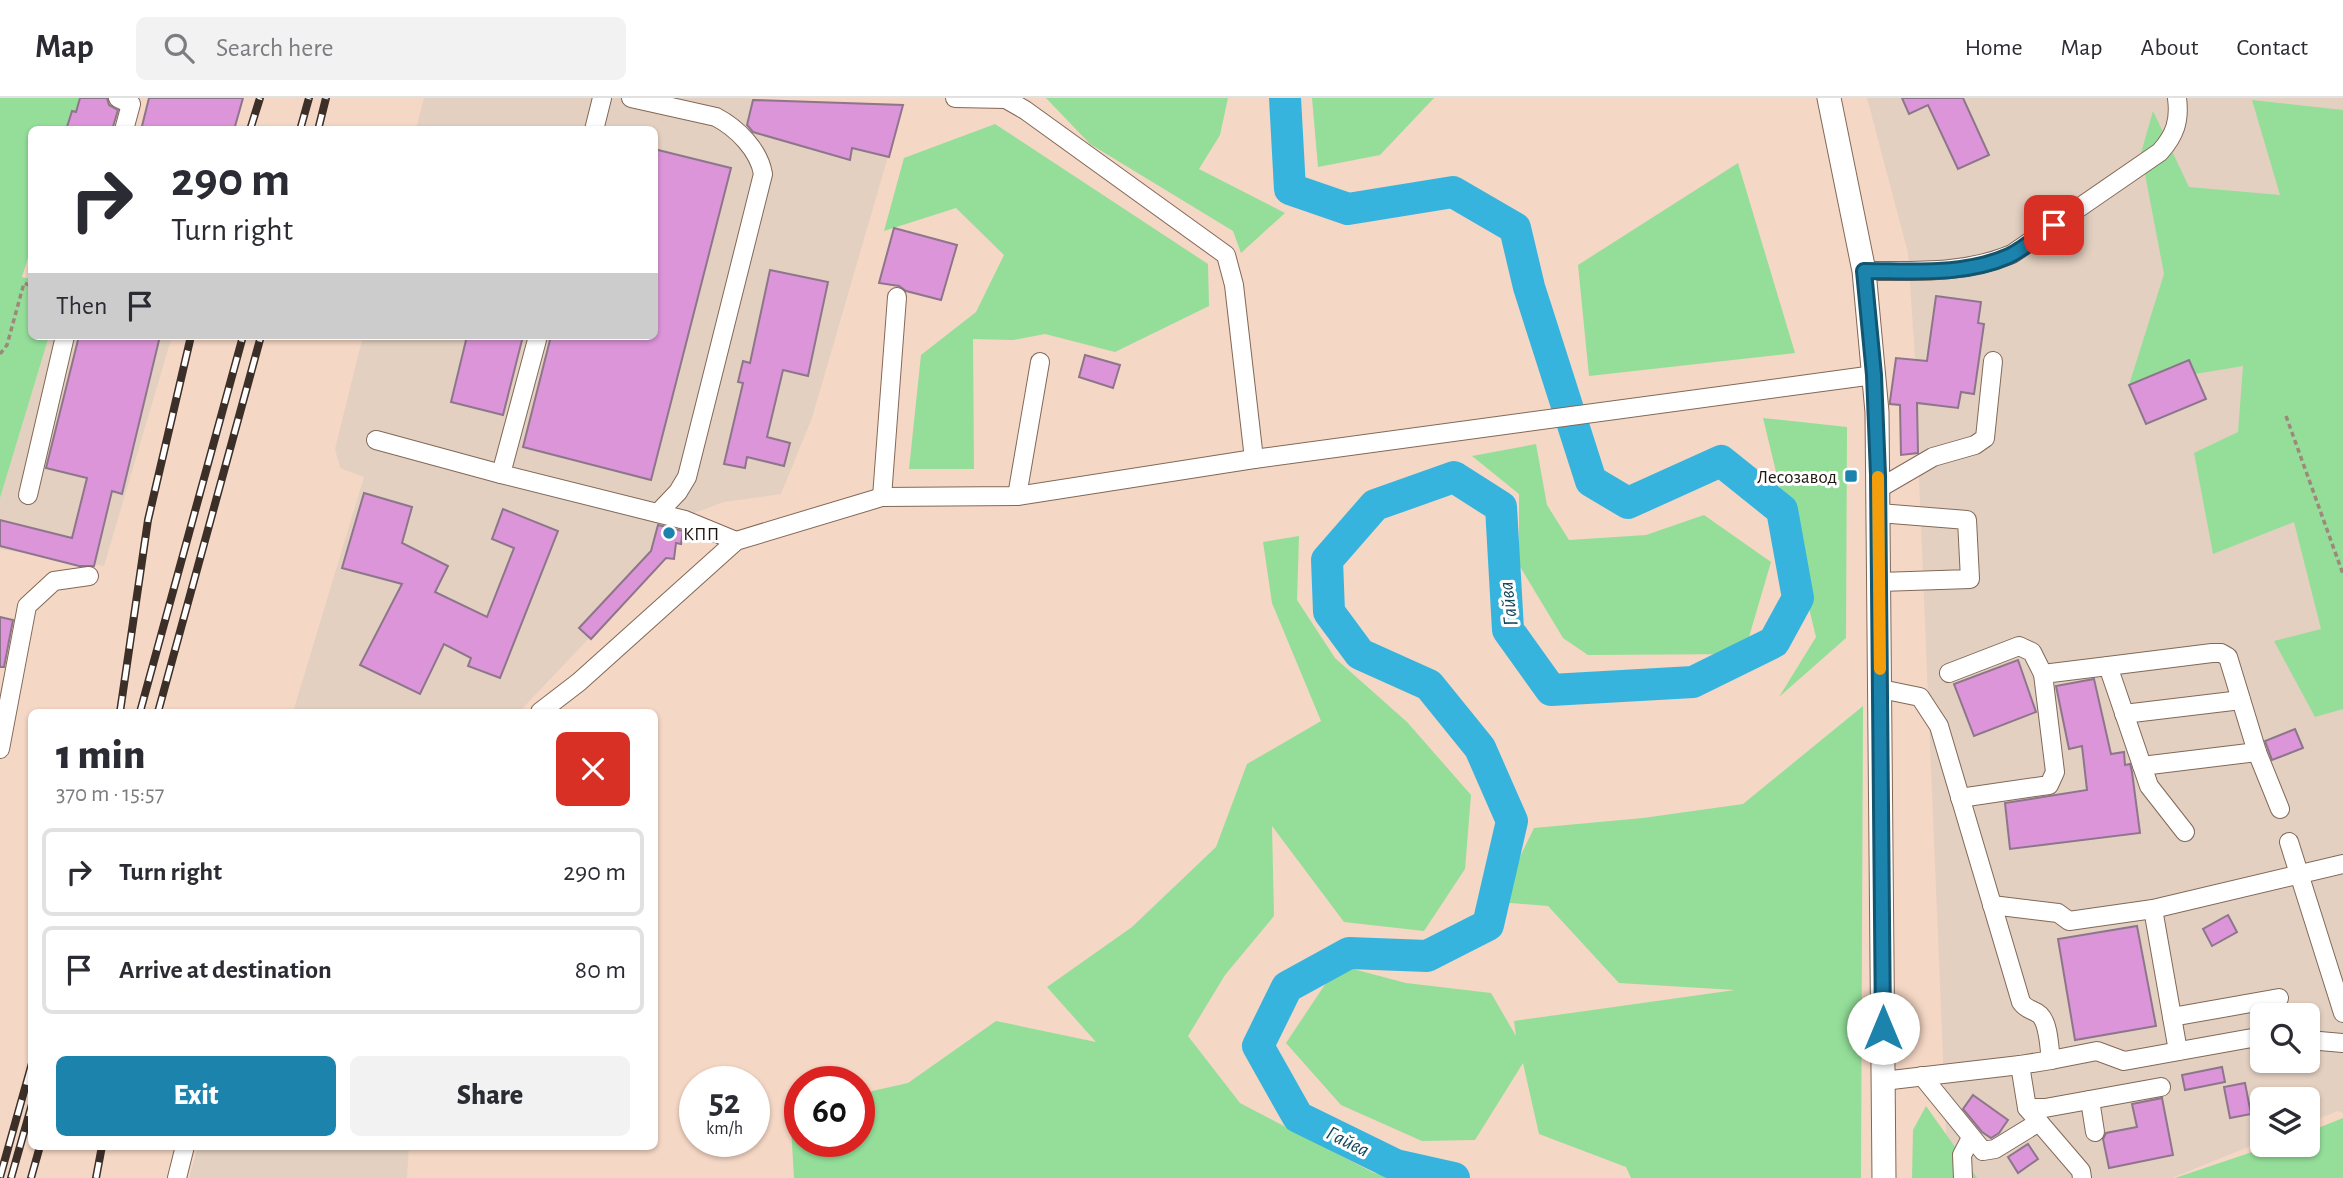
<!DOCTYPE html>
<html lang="en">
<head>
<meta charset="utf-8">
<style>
	:root { --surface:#fff; --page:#f2f2f3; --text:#2b2b33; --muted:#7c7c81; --line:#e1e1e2; --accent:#1b83ac }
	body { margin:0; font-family:"Alegreya Sans",sans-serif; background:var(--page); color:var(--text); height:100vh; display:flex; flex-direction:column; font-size:26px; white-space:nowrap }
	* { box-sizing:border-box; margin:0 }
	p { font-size:23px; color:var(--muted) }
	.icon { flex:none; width:38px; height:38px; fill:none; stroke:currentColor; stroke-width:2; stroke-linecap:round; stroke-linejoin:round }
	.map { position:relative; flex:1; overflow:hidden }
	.sheet { position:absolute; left:28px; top:611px; width:630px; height:441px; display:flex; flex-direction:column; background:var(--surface); border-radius:10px; box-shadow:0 2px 5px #0004 }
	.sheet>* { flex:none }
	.banner { position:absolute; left:28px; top:28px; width:630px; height:214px; border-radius:10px; box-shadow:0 2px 5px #0004; background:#fff; color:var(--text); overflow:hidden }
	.buttons { position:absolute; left:2250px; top:905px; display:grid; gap:14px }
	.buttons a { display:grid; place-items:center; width:70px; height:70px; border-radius:10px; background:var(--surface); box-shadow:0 2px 5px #0004; font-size:35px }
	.speed { position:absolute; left:679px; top:968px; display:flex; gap:14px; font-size:35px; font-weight:700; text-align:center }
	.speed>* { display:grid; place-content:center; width:91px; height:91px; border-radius:50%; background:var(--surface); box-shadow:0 2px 5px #0004; line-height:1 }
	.speed small { font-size:18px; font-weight:400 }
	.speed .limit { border:10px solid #d22; background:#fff; color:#111 }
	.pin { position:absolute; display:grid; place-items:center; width:60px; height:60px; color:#fff; margin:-30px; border-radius:14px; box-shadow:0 4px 10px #0006 }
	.me { position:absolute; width:77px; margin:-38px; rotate:0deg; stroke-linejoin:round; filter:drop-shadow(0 0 5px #0008) }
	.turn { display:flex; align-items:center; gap:24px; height:147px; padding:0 28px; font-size:32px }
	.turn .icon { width:91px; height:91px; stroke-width:2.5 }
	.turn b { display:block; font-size:49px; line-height:60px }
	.then { display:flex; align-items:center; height:66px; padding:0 28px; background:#0003; gap:14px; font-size:26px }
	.round { display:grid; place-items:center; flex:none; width:74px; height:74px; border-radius:10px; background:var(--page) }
	.overview { display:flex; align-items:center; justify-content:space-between; height:119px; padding:0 28px }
	h1 { font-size:42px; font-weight:800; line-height:52px }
	.cta { display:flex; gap:14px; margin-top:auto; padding:14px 28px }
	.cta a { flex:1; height:80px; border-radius:10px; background:var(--accent); color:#fff; font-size:28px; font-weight:800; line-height:80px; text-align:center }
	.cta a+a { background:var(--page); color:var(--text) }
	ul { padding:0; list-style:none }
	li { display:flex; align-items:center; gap:21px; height:88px; margin:0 14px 10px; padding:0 14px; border:4px solid var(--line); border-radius:10px }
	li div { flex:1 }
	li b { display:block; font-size:26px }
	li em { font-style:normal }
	header { display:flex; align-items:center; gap:42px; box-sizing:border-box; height:98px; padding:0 35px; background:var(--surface); border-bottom:2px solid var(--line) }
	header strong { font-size:33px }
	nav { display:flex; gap:38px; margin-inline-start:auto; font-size:24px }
	.search { width:490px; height:63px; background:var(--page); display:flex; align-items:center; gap:18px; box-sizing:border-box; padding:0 24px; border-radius:10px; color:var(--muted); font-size:26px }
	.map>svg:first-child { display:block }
	.industrial { fill:#e3d0c1; fill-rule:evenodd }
	.green { fill:#94de99 }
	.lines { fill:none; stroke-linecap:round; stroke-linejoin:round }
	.river { stroke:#37b4dd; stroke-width:32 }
	.building { fill:#db95d8; stroke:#8d768b; stroke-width:2 }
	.minor-casing { stroke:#826857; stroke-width:20 }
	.major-casing { stroke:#826857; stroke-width:25 }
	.path { stroke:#9e887b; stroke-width:3.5; stroke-dasharray:5 3.5; stroke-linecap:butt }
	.minor { stroke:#fff; stroke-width:18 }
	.major { stroke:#fff; stroke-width:23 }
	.rail-casing { stroke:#3c2f28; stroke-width:8 }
	.rail { stroke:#fff; stroke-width:5; stroke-dasharray:16; stroke-linecap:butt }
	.route-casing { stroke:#125570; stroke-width:18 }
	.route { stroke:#1b83ac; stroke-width:12 }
	.slow { stroke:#f59e0b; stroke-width:12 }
	.poi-dot { fill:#1b83ac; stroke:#fff; stroke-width:2.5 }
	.labels { text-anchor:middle; stroke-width:6; stroke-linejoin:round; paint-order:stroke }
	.poi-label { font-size:19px; fill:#1f150f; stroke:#fff; text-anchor:end }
	.water-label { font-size:21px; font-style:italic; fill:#15485a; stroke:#fff }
</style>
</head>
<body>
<header>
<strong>Map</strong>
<div class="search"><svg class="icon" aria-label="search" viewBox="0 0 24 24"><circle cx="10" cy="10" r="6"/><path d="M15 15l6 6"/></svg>Search here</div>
<nav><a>Home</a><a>Map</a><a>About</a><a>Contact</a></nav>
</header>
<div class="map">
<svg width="2343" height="1080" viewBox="0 0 2343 1080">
	<rect width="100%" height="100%" fill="#f5d7c5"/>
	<g class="industrial">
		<path d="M424 0H741L903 7 812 320 781 396 724 404 686 418 681 446 676 445 674 461 665 460 519 614H293L364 379 340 370 335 351 363 238H654V32L416 31Z"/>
		<path d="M1867 0H2343V1015L2338 1013 2308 1025V1001H2263V1043L2172 1080H1948L1918 357V305L1908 155ZM2263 917H2308V962H2263Z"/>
		<path d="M49 238H172L104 468 0 451V400Z"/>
		<path d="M198 1048H409L407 1080H189Z"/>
	</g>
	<g class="green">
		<path d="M0 0H80L70 31 32 32 31 150 22 179 31 181 32 238H49L0 400Z"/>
		<path d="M1046 0H1228L1220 37 1199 71 1285 115 1241 155 1233 133 1090 46Z"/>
		<path d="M1312 0H1434L1380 57 1318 69Z"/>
		<path d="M2252 2 2343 12V611L2315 619 2274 543 2321 531 2294 424 2213 456 2194 355 2238 334 2243 268 2129 287 2164 176 2141 55 2153 13 2189 89 2280 97Z"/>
		<path d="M995 26 1208 166 1209 208 1115 254 1045 236 1013 242 973 241 974 371H909L921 257 976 214 1004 157 956 110 884 133 904 60Z"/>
		<path d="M1738 65 1795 255 1589 278 1578 167Z"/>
		<path d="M1763 320 1847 329 1846 540 1779 599 1816 539Z"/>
		<path d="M1536 346 1547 407 1569 442 1646 437 1704 417 1771 464 1744 556 1588 557 1563 540 1519 467V396L1472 358Z"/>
		<path d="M1299 438 1297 502 1335 560 1407 624 1471 697 1465 771 1424 833 1344 824 1272 728 1274 818 1225 877 1188 938 1240 1005 1374 1075 1401 1080H794L790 1012 800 1010V1043H859V996L908 985 996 923 1096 944 1047 889 1132 829 1216 749 1247 666 1321 623 1272 505 1263 444Z"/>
		<path d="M1863 608 1861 1080H1631L1626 1069 1539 1036 1523 965 1475 1042 1422 1043 1341 1007 1286 945 1338 867 1406 885 1491 895 1516 938 1514 923 1735 892 1619 885 1548 808 1498 804 1534 730 1643 720 1743 706Z"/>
		<path d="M1926 1008 1977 1080H1912L1913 1032Z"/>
		<path d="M2343 1020V1080H2175L2273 1047 2308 1046V1034Z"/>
	</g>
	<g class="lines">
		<path class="river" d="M1285 0 1290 91 1348 111 1453 94 1515 130 1529 189 1591 383 1628 405 1721 363 1782 412 1798 500 1774 544 1693 584 1551 592 1508 532 1501 409 1454 379 1375 407 1327 462 1329 514 1360 556 1429 587 1480 650 1512 723 1488 827 1427 858 1349 855 1287 889 1258 948 1298 1019 1396 1067 1454 1080"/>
	</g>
	<g class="building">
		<path d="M80 0H107L109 7 118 12 112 32 67 29 72 13 76 14Z"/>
		<path d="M149 0H243L234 32H141Z"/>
		<path d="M1902 0H1963L1989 57 1958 71 1928 7 1909 16Z"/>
		<path d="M753 2 903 7 889 59 852 50 850 62 753 34 747 27Z"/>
		<path d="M654 51 731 70 651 382 523 349 551 238H654Z"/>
		<path d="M894 130 957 147 941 202 906 193 899 188 879 185Z"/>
		<path d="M770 172 828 184 808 278 783 272 767 339 790 345 784 368 747 359 745 370 724 366 743 285 738 284 743 263 750 265Z"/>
		<path d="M1936 198 1981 204 1978 225 1984 226 1974 296 1961 294 1958 310 1917 305 1918 355 1901 357 1900 307 1890 306V303L1896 260 1927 263Z"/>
		<path d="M79 238H160L122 396 112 393 94 468H79L0 448V422L72 440 87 380 46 370Z"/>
		<path d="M467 238H523L503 317 451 304Z"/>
		<path d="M1085 257 1120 267 1113 290 1079 279Z"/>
		<path d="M2189 262 2206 301 2146 326 2129 287Z"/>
		<path d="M364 395 412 409 402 445 448 468 435 494 487 519 514 450 492 441 503 411 558 433 500 580 468 568 471 560 444 546 420 596 360 567 402 486 342 470Z"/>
		<path d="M658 427 683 433 681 446 676 445 674 461 666 460 591 541 579 530 651 453Z"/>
		<path d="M0 519 13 522 4 569H0Z"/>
		<path d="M2018 562 2036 614 1974 638 1954 586Z"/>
		<path d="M2094 581 2111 656 2124 654 2125 667 2130 666 2132 674 2140 735 2010 751 2005 705 2087 692 2082 648 2069 651 2056 588Z"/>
		<path d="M2295 631 2303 650 2272 662 2265 643Z"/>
		<path d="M2228 817 2237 834 2212 848 2203 831Z"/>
		<path d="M2137 828 2156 928 2075 942 2058 841Z"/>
		<path d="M2222 969 2225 984 2185 992 2182 977Z"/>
		<path d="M2245 985 2251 1016 2230 1020 2224 989Z"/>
		<path d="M1973 997 2008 1022 1999 1035 1991 1040 1982 1034 1963 1011Z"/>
		<path d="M2162 1000 2173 1057 2109 1070 2103 1041 2106 1035 2137 1029 2132 1006Z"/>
		<path d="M2028 1046 2038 1061 2018 1075 2008 1059Z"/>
	</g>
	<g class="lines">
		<defs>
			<g id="minor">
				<path d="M118 0 131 6 124 32"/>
				<path d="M631 0 716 19C737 30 759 52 763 76L687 379 678 394 658 415"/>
				<path d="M955 0 1006 1"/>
				<path d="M1004 0 1025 12 1226 157 1234 187 1254 361"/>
				<path d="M594 32 602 0"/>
				<path d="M1864 173C1916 173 1964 176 2012 156L2160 54C2175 37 2180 23 2177 0"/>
				<path d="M538 238 501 376 685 422 736 443"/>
				<path d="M376 342 501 376"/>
				<path d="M1878 391 1933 359 1975 347 1985 340 1993 263"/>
				<path d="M28 397 65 238"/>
				<path d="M1017 398 1040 264"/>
				<path d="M882 399 897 199"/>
				<path d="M1879 415 1967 422 1970 481 1880 484"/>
				<path d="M2108 568 2212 555H2221L2228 559 2257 654 2280 711"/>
				<path d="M1949 575 2019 548 2032 554 2043 576"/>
				<path d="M1881 591 1920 599 1939 628 2021 904C2026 912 2033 911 2040 917 2049 926 2049 949 2051 962L2020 967"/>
				<path d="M540 614 579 584 736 443 882 399 1017 398 1254 361 1874 277"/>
				<path d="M2124 616 2241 602"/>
				<path d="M0 651 27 508 54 483 89 478"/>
				<path d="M2142 668 2257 654"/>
				<path d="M1960 700 2049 687 2055 674 2043 576 2108 568 2149 688 2185 734"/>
				<path d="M2289 744 2343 915"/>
				<path d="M1992 807 2058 815 2069 823 2153 811 2343 766"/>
				<path d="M2153 811 2178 953"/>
				<path d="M2172 919 2279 900"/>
				<path d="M2308 942 2343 945"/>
				<path d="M2051 962 2097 953 2124 963 2263 938"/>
				<path d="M1922 978 1983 1053 1995 1051 2039 1024"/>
				<path d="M1883 983 2020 967 2027 1010 2081 1073 2082 1080"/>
				<path d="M2090 1002 2095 1034"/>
				<path d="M2027 1010H2045L2161 989"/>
				<path d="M177 1080 185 1048"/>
				<path d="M1963 1080 1962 1057 1971 1040"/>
			</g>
			<path id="major" d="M1829 0 1864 173 1877 314 1884 1080"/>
		</defs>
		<use href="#minor" class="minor-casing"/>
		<use href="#major" class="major-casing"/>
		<g class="path">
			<path d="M0 256 7 247 24 185 32 188"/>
			<path d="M2286 318 2343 476"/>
		</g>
		<use href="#minor" class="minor"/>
		<use href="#major" class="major"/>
		<defs>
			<g id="rail">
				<path d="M250 32 260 0"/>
				<path d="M300 32 309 0"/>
				<path d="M318 32 326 0"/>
				<path d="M120 614 148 422 191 238"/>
				<path d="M140 614 243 238"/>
				<path d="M158 614 261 238"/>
				<path d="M0 1079 32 965"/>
				<path d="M11 1080 32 1006"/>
				<path d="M31 1080 40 1048"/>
				<path d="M96 1080 102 1048"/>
			</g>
		</defs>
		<use href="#rail" class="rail-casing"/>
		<use href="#rail" class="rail"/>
	</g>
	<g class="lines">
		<defs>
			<path id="route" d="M1883 930 1878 377 1874 277 1864 173C1913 173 1964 178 2009 158 2025 150 2040 137 2054 127"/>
		</defs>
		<use href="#route" class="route-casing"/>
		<use href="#route" class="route"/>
		<path class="slow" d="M1878 379 1880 571"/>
	</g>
	<g class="poi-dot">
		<rect x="1844" y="371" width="14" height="14" rx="3.5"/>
		<circle cx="669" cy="435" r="7"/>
	</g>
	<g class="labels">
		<g class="poi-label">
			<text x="1837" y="385">Лесозавод</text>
			<text x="683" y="442" text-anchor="start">КПП</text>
		</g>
		<g class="water-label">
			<text transform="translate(1508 506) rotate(-97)" y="7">Гайва</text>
			<text transform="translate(1348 1043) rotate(26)" y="7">Гайва</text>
		</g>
	</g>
</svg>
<div class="buttons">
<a><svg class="icon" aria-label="search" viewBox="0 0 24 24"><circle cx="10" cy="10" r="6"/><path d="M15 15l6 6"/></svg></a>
<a><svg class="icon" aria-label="layers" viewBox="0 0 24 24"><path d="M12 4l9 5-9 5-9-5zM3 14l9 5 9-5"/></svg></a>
</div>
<div class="speed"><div>52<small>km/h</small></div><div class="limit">60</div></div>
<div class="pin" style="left:2054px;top:127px;background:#d93025"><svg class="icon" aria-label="arrive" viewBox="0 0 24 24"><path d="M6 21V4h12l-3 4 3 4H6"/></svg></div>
<svg class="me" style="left:1883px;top:930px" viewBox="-20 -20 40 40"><circle r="19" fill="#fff"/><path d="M0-13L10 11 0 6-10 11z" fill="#1b83ac"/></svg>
<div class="banner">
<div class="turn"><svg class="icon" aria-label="right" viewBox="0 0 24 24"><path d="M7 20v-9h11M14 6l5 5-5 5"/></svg><div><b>290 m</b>Turn right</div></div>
<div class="then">Then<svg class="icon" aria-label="arrive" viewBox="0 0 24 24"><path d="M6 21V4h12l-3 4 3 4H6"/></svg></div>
</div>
<section class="sheet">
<div class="overview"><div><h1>1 min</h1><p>370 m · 15:57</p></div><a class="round" style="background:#d93025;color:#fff"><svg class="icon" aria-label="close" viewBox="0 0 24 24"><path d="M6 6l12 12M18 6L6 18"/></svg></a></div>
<ul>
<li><svg class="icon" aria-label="right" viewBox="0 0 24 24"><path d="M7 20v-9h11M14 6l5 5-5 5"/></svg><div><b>Turn right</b></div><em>290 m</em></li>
<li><svg class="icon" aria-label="arrive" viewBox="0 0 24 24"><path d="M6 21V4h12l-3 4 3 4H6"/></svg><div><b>Arrive at destination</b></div><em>80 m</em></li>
</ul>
<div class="cta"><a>Exit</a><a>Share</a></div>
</section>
</div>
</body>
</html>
